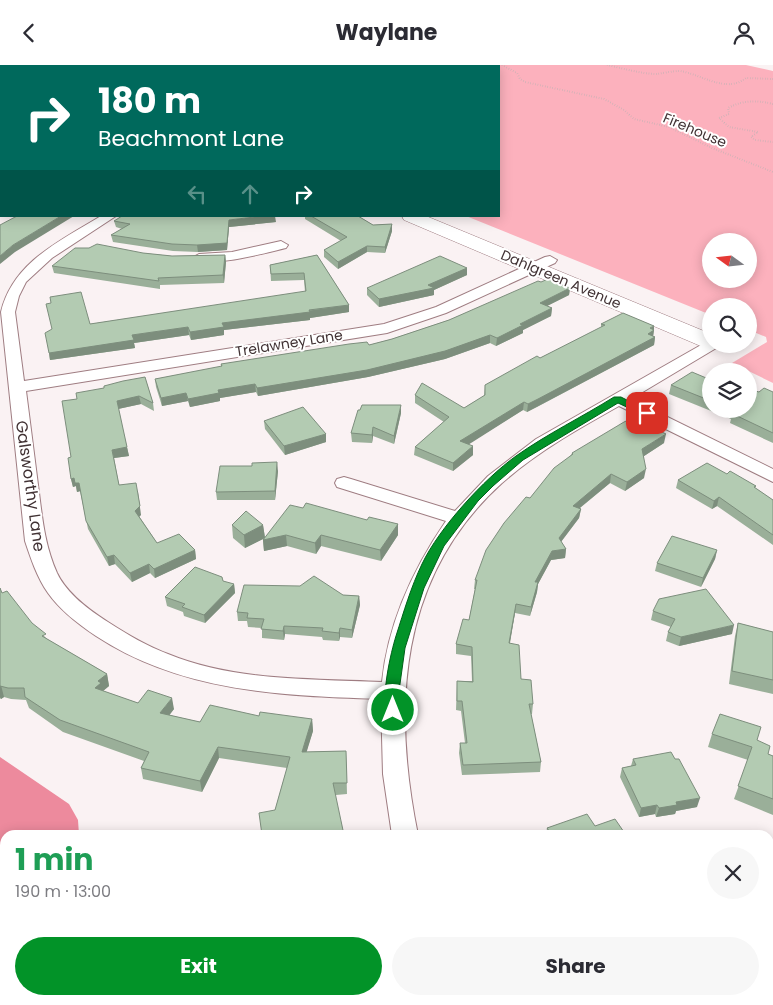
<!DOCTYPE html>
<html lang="en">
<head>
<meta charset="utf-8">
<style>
	:root { --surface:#fff; --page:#f7f7f7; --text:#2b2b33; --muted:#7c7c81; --accent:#029328 }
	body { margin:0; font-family:Poppins,sans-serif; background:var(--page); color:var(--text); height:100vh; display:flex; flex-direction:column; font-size:19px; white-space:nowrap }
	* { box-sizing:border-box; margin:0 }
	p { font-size:16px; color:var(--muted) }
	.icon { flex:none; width:28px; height:28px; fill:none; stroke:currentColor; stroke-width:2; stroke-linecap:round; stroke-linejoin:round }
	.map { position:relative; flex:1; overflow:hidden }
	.panel { position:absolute; left:0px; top:765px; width:774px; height:175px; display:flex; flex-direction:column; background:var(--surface); border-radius:15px 15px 0 0; box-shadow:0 2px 12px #0003 }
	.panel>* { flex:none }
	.banner { position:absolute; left:0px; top:0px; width:500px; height:152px; box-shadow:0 2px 12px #0003; background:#00695c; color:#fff; overflow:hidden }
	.needle { width:32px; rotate:285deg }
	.buttons { position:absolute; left:702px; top:168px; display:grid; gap:10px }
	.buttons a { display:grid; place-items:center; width:55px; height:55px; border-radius:50%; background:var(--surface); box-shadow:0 2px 12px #0003; font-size:25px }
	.pin { position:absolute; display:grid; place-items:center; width:42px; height:42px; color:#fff; margin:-21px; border-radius:10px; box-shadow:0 2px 8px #0006 }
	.me { position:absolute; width:55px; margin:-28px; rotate:0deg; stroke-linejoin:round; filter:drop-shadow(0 0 4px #0008) }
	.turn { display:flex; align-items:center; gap:18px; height:105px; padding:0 15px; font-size:22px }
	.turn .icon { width:65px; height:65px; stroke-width:2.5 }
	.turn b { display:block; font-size:35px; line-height:42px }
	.lanes { display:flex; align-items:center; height:48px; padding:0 15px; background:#0003; justify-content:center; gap:25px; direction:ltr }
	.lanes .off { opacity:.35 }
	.round { display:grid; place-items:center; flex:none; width:52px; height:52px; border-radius:26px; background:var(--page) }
	.head { display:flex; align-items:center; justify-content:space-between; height:85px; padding:0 15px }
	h1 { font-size:30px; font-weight:700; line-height:38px; color:#1e9e55 }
	.button { display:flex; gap:10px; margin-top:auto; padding:10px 15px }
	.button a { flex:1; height:58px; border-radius:30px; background:var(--accent); color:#fff; font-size:20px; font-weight:700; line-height:58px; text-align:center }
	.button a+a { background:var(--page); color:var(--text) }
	header { display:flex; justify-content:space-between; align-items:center; height:65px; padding:0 15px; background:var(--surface); font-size:22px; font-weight:700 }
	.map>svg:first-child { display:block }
	.green { fill:#fcb1bd; fill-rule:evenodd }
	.water { fill:#ed8a9d }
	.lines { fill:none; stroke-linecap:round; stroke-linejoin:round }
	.stream { fill:#ed8a9d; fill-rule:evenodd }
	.street-casing { stroke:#9f7d82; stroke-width:2 }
	.secondary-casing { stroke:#9f7d82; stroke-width:1 }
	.path { stroke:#bcb2b3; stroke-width:2; stroke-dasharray:0.5 2; stroke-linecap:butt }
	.street { fill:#fff; fill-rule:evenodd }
	.secondary { fill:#fff; fill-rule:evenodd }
	.wall { fill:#9aaf99 }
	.shaded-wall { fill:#7d8e7d }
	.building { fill:#b3cbb2; stroke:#7d8e7d }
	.route { fill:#029328; stroke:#01601a }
	.labels { text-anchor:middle; stroke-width:4; stroke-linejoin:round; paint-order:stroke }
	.far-street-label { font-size:14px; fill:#413234; stroke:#fff }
	.street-label { font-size:16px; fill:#413234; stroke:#fff }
</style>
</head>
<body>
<header><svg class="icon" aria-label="back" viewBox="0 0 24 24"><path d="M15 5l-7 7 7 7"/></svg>Waylane<svg class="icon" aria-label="person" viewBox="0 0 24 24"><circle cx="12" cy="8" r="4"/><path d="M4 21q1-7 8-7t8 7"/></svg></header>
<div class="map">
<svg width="773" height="940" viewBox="0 0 773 940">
	<rect width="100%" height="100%" fill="#faf2f3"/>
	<path class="green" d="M164 0H746L773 6V318L732 298 767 277 766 272 749 265V241H711V250L466 151H499V1ZM711 176H749V214H711Z"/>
	<path class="water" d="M0 692 69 739 78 755 79 770H5V815L0 814Z"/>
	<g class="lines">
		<g class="stream">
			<rect x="0" y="106" width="1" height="2"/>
			<path d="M0 908 5 910V920L0 918Z"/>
			<path d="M43 935H54L57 940H46Z"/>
		</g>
		<defs>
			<g id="street">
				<path d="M101 151H116L52 193 26 217 19 231 15 247 24 316 384 259 436 242 545 192 550 191 557 195 555 198 446 248 387 268 26 326C30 357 34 388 38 420 42 450 44 479 57 508 67 529 89 545 108 557 128 570 147 581 168 589 233 616 313 614 382 617 388 558 413 504 446 456L337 422 335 418 337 414 344 412 351 414 455 446 488 411 536 374 708 276 711 275V279H721L718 282 631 334 773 404V417L619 341C578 364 537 387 502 418 398 512 392 642 418 770H392L383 709 381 634C282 631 181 627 96 571 78 559 60 545 48 528 37 512 31 494 25 476L1 247C13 197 60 176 101 151Z"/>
				<path d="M281 176 288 180 286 183C270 187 202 205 192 193L199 189 232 187Z"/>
				<path d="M455 935H486L488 940H457Z"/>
				<path d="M611 935H647L645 940H609Z"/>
			</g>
			<g id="secondary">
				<rect x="0" y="23" width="1" height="8"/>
				<path d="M402 151H426L711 269V279H720L719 282 711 283 703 282 404 155Z"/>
			</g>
		</defs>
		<use href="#street" class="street-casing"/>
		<use href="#secondary" class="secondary-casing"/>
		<g class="path">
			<path d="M502 0 517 8 520 14 525 17 604 34 624 45 634 54 669 62 712 83 773 107"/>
			<path d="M607 0C622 3 641 9 657 9 664 8 672 6 680 6 701 9 726 29 746 13L773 14"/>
			<path d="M176 1 179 0"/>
			<path d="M325 1 328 0"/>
			<path d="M773 39C757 35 743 35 728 43L729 49 719 53 729 62 758 67 751 72 755 75 773 77"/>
		</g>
		<use href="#street" class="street"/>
		<use href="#secondary" class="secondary"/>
	</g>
	<g class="wall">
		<path d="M305 151H358L373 160 392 159V166L385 188 367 187 338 204 324 192V185L341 176 305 154Z"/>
		<path d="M114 156 276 157 229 162 227 185 198 187 173 186 113 177 111 170 122 164 116 162Z"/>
		<path d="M143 188 172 191 225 190 226 197 224 218 160 220V224L54 208 52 201Z"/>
		<path d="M317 190 349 240V247L310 253V255L224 265V270L191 275 189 270 134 278 135 283 50 295 49 288 90 259 305 227 304 215 271 216 270 200Z"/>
		<path d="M467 203V210L434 225V230L379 242 367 230V223Z"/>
		<path d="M541 217 570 223 569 230 547 241 552 243 551 251 523 265V268L496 281 490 278 445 294 368 312 258 331 256 327 220 333V336L190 342 188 336 162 341 156 322 155 314 221 302V299L369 280 392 274 449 255Z"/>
		<path d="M601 259 654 265 653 271 655 272 654 280 537 342 527 347 523 345 468 379 473 390 453 406 414 390 415 382 444 357 415 338V330L464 343 484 331 485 320 601 263Z"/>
		<path d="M145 312 153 338 154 346 141 339 118 344 129 391 114 393 119 420 141 450 139 451 157 478 195 485 196 494 155 513 150 508 132 517 115 499 109 501 88 464 80 426 77 427 76 421 73 422 71 414V392L77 334 104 323Z"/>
		<path d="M711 315V344H749L759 327H773V378L730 358 731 354 669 329 671 320Z"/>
		<path d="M360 345 401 348 394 379 373 371 372 378 352 377 351 368Z"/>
		<path d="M264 356 326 369V377L285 390 265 364Z"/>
		<path d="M664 378 644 391V413L625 426 610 418 580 443 581 444 579 453 561 477 566 484 565 493 551 495 538 519 537 527 530 551 515 548 510 578 521 614 533 639 532 649H531L541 697 540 707 462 710 459 688 460 678H465L461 646 456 645 457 616H472L471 591 456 589V579L469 555 475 524H474L475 515 530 433 571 390 572 388Z"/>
		<path d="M278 406 275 435H217L216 427Z"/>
		<path d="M727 409 756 421 755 423 773 435V480L717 441 712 444 676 423 678 415Z"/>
		<path d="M303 443 367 455 398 459V470L381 496 321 481 316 489 287 481 264 486 263 475Z"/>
		<path d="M232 460H263L265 473 245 483 233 473Z"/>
		<path d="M717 485 715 494 701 522 655 506 657 498Z"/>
		<path d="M234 519 235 528 205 558 184 551 183 547 167 541 165 532Z"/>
		<path d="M0 523 2 528 47 574 107 609 109 621 103 626 138 638 174 644 169 650 200 657 259 651 312 654 313 666 306 687 346 686 347 729 336 730 275 745 287 703 219 693 202 727 143 714 141 703 144 696 63 667 29 643 26 635 11 634 4 632 1 634 0 633Z"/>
		<path d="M343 530 359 531 360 540 352 573 340 572 339 576 323 575 322 572 285 569 284 575 262 573V563L248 562 247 556H238L237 547Z"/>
		<path d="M653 546 732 569 679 581 666 576 668 567 671 562 651 555Z"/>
		<path d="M738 558 773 567V629L729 619 735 571Z"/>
		<path d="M712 669 757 675 768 689 773 691V750L734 734 748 695 708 682Z"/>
		<path d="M633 694 697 742 676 746 675 749 656 752 655 749 639 752 620 712 622 703 631 701Z"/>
		<path d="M595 761 626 770H546L547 763Z"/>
		<path d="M301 935H388L390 940H303Z"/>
	</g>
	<g class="shaded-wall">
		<path d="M61 151H74L15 187 0 199V191L13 180Z"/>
		<path d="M263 151H275L276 157 229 162 227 185 198 187 197 180 229 155Z"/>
		<path d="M392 159V166L385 188V182Z"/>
		<path d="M367 181V187L338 204V197Z"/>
		<path d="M225 190 226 197 224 218 223 210Z"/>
		<path d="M467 203V210L434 225V230L379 242V234L428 220Z"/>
		<path d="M570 223 569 230 539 245 540 238Z"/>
		<path d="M349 240V247L310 253V255L224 265V270L191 275 190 267 222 258Z"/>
		<path d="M552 243 551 251 523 265V268L496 281 497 273 520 259Z"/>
		<path d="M654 261V265L653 272 648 269 650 263Z"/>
		<path d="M188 262 189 270 134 278 135 283 50 295 49 288 132 270Z"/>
		<path d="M490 270V278L445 294 368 312 258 331 257 323Z"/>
		<path d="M655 272 654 280 527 347 528 339Z"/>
		<path d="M255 319 256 327 220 333V336L190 342 188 334 218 325Z"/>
		<path d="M186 328 188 336 162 341 161 333Z"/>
		<path d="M139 331 141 339 118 344 117 336Z"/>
		<path d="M524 337 523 345 460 385V376Z"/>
		<path d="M401 340V348L394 379V371Z"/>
		<path d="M373 362V371L372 378V370Z"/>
		<path d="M326 369V377L285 390 284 381Z"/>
		<path d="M666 369 664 378 641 393 642 384Z"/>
		<path d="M473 381V390L453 406V398Z"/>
		<path d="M127 382 129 391 114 393 112 385Z"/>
		<path d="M277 397 278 406 275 435V426Z"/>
		<path d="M646 404 644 413 625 426 627 417Z"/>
		<path d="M611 409 610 418 571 450 573 441Z"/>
		<path d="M74 413 79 418 81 426 77 427 76 421 73 422 71 414Z"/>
		<path d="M138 427 141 450 137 454 135 446Z"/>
		<path d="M719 432 717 441 712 444 714 436Z"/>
		<path d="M581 444 579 453 557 482 559 473Z"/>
		<path d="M398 459V470L381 496 380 485Z"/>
		<path d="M263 460 265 473 245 483 244 470Z"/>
		<path d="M286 470 287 481 264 486 263 475Z"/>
		<path d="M321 470V481L316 489 315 478Z"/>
		<path d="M566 484 565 493 551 495 538 519 537 527 530 551 535 517 552 486Z"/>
		<path d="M195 485 196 494 155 513 154 504Z"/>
		<path d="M717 485 715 494 701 522 703 513Z"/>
		<path d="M114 490 115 499 109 501 107 492Z"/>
		<path d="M149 499 150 508 132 517 130 508Z"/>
		<path d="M234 519 235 528 205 558 204 550Z"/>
		<path d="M359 531 360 540 352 573V565Z"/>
		<path d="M516 539 515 548 508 588 509 578Z"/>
		<path d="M734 560 732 569 679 581 681 572Z"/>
		<path d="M284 561 285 569 284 575 283 566Z"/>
		<path d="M340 563V572L339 576V568Z"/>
		<path d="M107 609 109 621 103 626 95 623 98 616Z"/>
		<path d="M1 620 4 632 1 634 0 632V621Z"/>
		<path d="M172 633 174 644 162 660 160 648Z"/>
		<path d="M312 654 313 666 303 699 302 687Z"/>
		<path d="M218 682 219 693 202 727 200 716Z"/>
		<path d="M700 733 697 742 676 746 675 749 656 752 659 743 676 737Z"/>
		<path d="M657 740 655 749 639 752 641 743Z"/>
	</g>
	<g class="building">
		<path d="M17 151H61L13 180 0 191V160Z"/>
		<path d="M122 151H263L229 155 227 178 197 180 172 179 111 170 130 159 114 156Z"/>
		<path d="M311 151H358L373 160 392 159 385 182 367 181 338 197 324 185 347 172Z"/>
		<path d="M97 179 143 188 172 191 225 190 223 210 158 213 159 216 52 201 75 183H89Z"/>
		<path d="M317 190 349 240 309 245 310 247 222 258 224 262 190 267 188 262 132 270 134 275 49 288 45 268 52 264 46 239 51 238 50 232 81 227 90 259 306 226 304 208 271 209 270 200Z"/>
		<path d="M440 191 467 203 428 220 434 223 379 234 367 223Z"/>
		<path d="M548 214 570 223 540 238 552 243 520 259 523 260 497 273 490 270 445 286 367 305 257 323 255 319 218 325 219 328 188 334 186 328 161 333 155 314 222 301 221 299 349 279 367 277 369 280 392 274 449 255 538 216 541 217Z"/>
		<path d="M623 248 654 261 650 263 654 265 648 269 655 272 538 334 528 339 524 337 460 376 473 381 453 398 415 382 449 352 415 330 422 318 464 343 485 330V320L537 291 540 293 605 260 601 259Z"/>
		<path d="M692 307 711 315V336L671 320Z"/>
		<path d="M145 312 153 338 139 331 117 336 127 382 112 385 119 420 136 418 140 441 135 446 157 478 179 469 195 485 154 504 149 499 130 508 114 490 107 492 86 456 79 418H75L74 413 71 414 68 393 71 392 62 336 77 334 76 328 104 323V321L123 316Z"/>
		<path d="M764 323 773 327V368L733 349 736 346 729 344H749V324L759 327Z"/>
		<path d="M362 340H401L394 371 373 362 372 370 351 368 358 345H360Z"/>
		<path d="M303 342 326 369 284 381 264 356Z"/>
		<path d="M633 353 666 369 642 384 646 404 627 417 611 409 573 441 581 444 559 473 566 484 552 486 535 517H538L531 542 516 539 509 578 519 580 521 614 531 615 533 639H529L541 697 463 700 460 678H467L462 636H457V616L473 617 472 582 456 579 463 554 469 555 477 515H475L486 485 504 458 526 432 530 433 554 403 573 389 572 388 624 357Z"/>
		<path d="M277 397 275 426 216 427 220 401H252V398Z"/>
		<path d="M707 398 727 409 730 406 749 417 756 421 754 422 773 435V470L719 432 714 436 678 415Z"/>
		<path d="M306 438 367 455 369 452 398 459 380 485 321 470 315 478 286 470 263 475 290 440 303 443Z"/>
		<path d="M246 446 263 460 244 470 232 460Z"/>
		<path d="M672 471 717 485 703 513 657 498Z"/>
		<path d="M195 502 222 512 223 516 234 519 204 550 182 542 185 539 165 532Z"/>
		<path d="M314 511 343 530 359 531 352 565 340 563 339 568 322 566 323 563 284 561 283 566 261 564 264 554 247 553 248 548 237 547 244 520 300 521Z"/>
		<path d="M0 523 2 528 7 526 32 558 46 569 42 571 107 609 98 616 101 618 95 623 138 638 148 625 172 633 160 648 200 657 210 640 259 651 260 647 312 654 302 687 346 686 347 718H333L344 770H262L259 748 275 745 290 692 218 682 200 716 141 703 149 687 60 655 25 632 24 623H8L0 621Z"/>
		<path d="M706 524 734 560 681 572 668 567 675 554 653 546 659 534Z"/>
		<path d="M738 558 773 567V615L732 606Z"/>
		<path d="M720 649 761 662 757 675 770 681 768 689 773 691V734L738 721 752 682 712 669Z"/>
		<path d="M671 687 675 694H679L700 733 676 737 677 740 659 743 657 740 641 743 622 703 636 700 633 694Z"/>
		<path d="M587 749 595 761 615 754 626 770H552L547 763Z"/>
		<path d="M303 935H388L390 940H305Z"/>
	</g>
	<path class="route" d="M614 332H621L652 348 650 350H644L618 338 523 395 493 421 478 436 444 481 424 523 405 583 399 626 400 645 398 649 393 650 388 649C380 633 391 587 396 571 404 546 411 522 422 499 439 463 484 414 516 391 547 369 582 352 614 332Z"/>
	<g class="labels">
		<g class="far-street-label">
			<text transform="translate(695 65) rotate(23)" y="5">Firehouse</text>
			<text transform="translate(561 214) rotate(23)" y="5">Dahlgreen Avenue</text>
			<text transform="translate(289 278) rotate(-9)" y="5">Trelawney Lane</text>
		</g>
		<g class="street-label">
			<text transform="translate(31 421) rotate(82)" y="6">Galsworthy Lane</text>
		</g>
	</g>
</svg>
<div class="buttons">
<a><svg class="needle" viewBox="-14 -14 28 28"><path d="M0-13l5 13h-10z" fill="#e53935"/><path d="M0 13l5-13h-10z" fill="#7c7c81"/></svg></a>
<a><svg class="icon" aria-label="search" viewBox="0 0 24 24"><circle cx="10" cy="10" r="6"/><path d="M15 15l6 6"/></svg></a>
<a><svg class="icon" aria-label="layers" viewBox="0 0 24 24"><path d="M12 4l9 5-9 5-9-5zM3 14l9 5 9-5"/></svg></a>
</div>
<div class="pin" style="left:647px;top:348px;background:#d93025"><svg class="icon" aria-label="arrive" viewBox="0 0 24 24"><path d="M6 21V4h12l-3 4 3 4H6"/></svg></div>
<svg class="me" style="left:393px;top:645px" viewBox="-20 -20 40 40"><circle r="17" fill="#029328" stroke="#fff" stroke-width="3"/><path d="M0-11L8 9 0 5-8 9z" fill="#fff"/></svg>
<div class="banner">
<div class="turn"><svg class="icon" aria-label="right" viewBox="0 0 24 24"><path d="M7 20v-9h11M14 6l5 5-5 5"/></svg><div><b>180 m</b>Beachmont Lane</div></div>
<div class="lanes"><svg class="icon off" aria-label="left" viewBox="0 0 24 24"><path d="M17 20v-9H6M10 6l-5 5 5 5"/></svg><svg class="icon off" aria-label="ahead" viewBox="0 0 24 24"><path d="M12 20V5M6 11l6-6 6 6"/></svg><svg class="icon" aria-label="right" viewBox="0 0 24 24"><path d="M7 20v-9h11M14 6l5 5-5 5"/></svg></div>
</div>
<section class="panel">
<div class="head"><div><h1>1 min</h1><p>190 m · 13:00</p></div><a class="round"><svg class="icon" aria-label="close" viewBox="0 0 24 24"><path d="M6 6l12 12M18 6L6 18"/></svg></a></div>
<div class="button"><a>Exit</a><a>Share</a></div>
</section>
</div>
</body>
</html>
